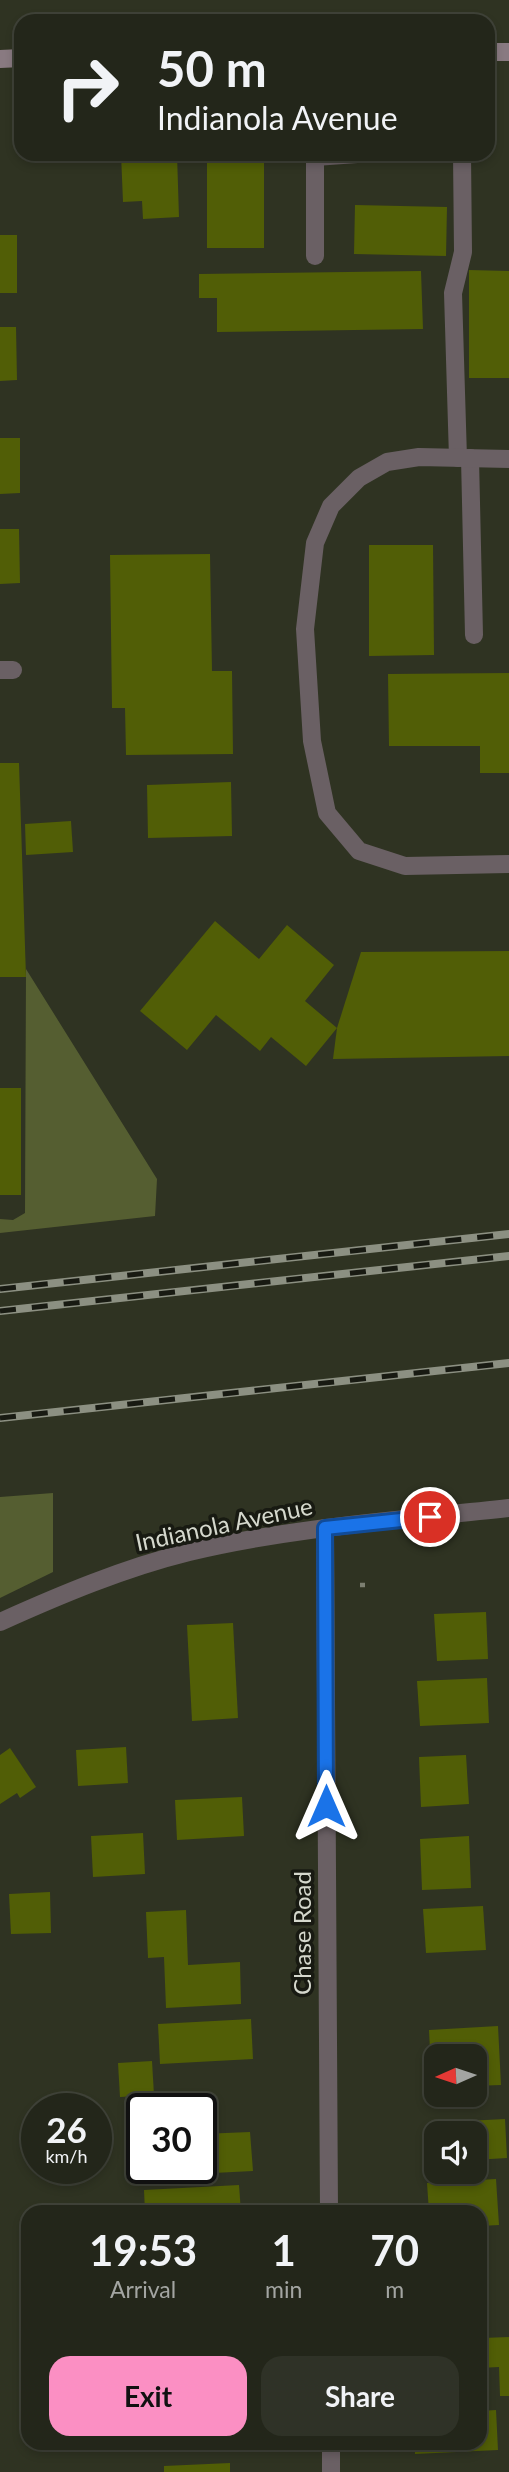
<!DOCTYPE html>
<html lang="en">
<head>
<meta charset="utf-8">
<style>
	:root { --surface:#23261a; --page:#2f3227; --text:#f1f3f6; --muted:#a3a5a2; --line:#404339; --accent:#fb8fc3 }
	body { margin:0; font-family:Lato,sans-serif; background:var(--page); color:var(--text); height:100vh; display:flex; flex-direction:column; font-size:26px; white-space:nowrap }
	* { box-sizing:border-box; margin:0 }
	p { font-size:23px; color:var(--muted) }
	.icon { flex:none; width:38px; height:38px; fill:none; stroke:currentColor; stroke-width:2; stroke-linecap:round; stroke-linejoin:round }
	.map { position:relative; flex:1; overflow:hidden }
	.side { position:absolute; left:21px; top:2205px; width:466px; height:245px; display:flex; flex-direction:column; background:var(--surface); border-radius:21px; box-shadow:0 4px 10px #0003,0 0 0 2px var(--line) }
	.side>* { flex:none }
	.hud { position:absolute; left:14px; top:14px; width:481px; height:147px; border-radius:21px; box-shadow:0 4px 10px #0003,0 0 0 2px var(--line); background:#23261a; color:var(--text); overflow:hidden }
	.needle { width:46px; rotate:267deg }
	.tools { position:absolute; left:424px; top:2044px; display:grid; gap:14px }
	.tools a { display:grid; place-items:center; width:63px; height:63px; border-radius:14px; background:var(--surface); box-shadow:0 4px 10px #0003,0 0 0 2px var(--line); font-size:35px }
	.speed { position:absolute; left:21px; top:2093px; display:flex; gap:14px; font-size:35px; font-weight:700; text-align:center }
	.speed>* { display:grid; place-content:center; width:91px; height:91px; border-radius:50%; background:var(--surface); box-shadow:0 4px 10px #0003,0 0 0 2px var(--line); line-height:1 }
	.speed small { font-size:18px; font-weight:400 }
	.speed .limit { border:4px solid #111; border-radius:10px; background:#fff; color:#111 }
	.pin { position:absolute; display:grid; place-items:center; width:60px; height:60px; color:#fff; margin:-30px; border:4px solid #fff; border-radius:50%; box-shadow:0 2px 7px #0007 }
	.me { position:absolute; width:77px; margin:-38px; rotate:0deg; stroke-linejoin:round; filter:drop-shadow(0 0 5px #0008) }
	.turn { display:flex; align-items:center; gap:24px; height:147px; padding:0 28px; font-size:32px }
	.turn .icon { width:91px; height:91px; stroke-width:2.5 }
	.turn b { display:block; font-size:49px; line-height:60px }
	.eta { display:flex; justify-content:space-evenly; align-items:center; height:119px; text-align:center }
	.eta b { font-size:42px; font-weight:700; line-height:49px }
	.cta { display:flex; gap:14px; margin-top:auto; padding:14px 28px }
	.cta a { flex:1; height:80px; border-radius:21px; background:var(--accent); color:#111; font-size:28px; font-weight:700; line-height:80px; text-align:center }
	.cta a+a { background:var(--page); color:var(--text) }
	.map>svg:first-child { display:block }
	.green { fill:#555e31 }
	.building { fill:#515e06 }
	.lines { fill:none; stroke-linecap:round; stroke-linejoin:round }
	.path { stroke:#7c7f71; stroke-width:4.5; stroke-dasharray:5 5; stroke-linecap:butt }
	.lane { stroke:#6a6064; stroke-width:18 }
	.street { stroke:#6a6064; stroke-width:18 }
	.secondary { stroke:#897a81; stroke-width:18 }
	.rail-casing { stroke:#8c9082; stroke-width:8 }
	.rail { stroke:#181a12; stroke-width:5; stroke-dasharray:16; stroke-linecap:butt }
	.route-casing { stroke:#114b97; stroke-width:18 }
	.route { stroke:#1a73e8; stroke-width:12 }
	.labels { text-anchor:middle; stroke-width:7; stroke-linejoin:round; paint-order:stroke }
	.street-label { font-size:24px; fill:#d5d8cd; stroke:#181a12 }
</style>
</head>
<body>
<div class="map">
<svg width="509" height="2472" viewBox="0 0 509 2472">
	<rect width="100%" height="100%" fill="#2f3322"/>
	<g class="green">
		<path d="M26 969 157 1179 155 1216 0 1233V1219L13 1220 25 1213Z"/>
		<path d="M53 1493V1572L0 1598V1497Z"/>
	</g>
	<g class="building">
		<path d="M121 154H177L179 217 143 219 142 201 123 202Z"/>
		<rect x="207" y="154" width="57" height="94"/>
		<path d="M355 205 447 207 446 256 354 254Z"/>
		<rect x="0" y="235" width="17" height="58"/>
		<path d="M469 270 509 271V378H469Z"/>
		<path d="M421 271 423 329 217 332V298H199V274Z"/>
		<path d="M0 327H16L17 380 0 381Z"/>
		<path d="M0 438H20V493L0 494Z"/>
		<path d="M0 529H19L20 583 0 584Z"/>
		<path d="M369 545H433L434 655 369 656Z"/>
		<path d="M210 554 212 671H232L233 754 126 755 125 708H112L110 555Z"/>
		<path d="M509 673V773H480V746H389L388 674Z"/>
		<path d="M0 763H19L26 977H0Z"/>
		<path d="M231 782 232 836 148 838 147 785Z"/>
		<path d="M71 821 73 852 26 855 25 824Z"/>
		<path d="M215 921 259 959 287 925 334 965 305 1001 337 1028 306 1066 271 1037 260 1051 216 1015 187 1050 140 1011Z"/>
		<path d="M509 951V1056L333 1059 337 1028 361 952Z"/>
		<rect x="0" y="1088" width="21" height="107"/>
		<path d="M486 1612 488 1659 437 1661 434 1614Z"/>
		<path d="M233 1623 238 1718 192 1721 187 1625Z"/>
		<path d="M487 1678 489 1723 420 1726 417 1681Z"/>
		<path d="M126 1747 128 1783 78 1786 76 1750Z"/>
		<path d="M10 1748 36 1787 20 1798 17 1793 0 1804V1755Z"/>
		<path d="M466 1755 469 1804 421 1807 419 1757Z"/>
		<path d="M242 1797 244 1836 177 1840 175 1800Z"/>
		<path d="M143 1833 145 1874 93 1877 91 1836Z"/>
		<path d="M469 1836 471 1888 422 1890 420 1839Z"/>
		<path d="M50 1892 51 1933 11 1934 9 1894Z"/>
		<path d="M483 1906 486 1950 426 1953 423 1909Z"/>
		<path d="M186 1910 188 1965 240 1962 241 2004 166 2008 164 1957 148 1958 146 1912Z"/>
		<path d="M251 2019 253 2059 160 2064 158 2024Z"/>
		<path d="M498 2026 501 2085 474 2086V2056H436V2088L432 2089 429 2030Z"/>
		<path d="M152 2061 154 2095 120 2097 118 2063Z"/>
		<path d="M505 2119 507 2158 474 2160V2133H436V2162H430L428 2123Z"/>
		<path d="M250 2132 253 2171 174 2175V2168H201V2134Z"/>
		<path d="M496 2179 499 2225 480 2226V2212H429L427 2183Z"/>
		<path d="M239 2185 241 2212H145L144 2190Z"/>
		<path d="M480 2330H482V2338L509 2337V2396H500L499 2367 480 2368Z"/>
		<path d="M496 2410 498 2450 415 2454V2443H480V2411Z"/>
		<path d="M230 2463V2472H164V2466Z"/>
	</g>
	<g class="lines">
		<path class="path" d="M360 1585H368"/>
		<g class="lane">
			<path d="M315 157 357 154"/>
			<path d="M315 256V154"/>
			<path d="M458 458 453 293 463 252 462 154"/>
			<path d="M470 458 474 635"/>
		</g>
		<g class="street">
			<path d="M509 459 419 457 387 462 359 478 331 506 315 543 305 629 312 741 327 813 359 851 405 866 509 864"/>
			<path d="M0 670H13"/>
			<path d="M325 1528 329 2212"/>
			<path d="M0 1622C60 1595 124 1568 189 1552 294 1527 402 1520 509 1508"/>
			<path d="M331 2443V2472"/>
		</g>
		<g class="secondary">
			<path d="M488 52H509"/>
			<path d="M0 59 21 58"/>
		</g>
		<defs>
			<g id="rail">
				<path d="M0 1289 509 1234"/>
				<path d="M0 1311 509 1256"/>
				<path d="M0 1418 509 1363"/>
			</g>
		</defs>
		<use href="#rail" class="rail-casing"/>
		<use href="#rail" class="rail"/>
	</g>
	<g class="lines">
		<defs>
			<path id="route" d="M326 1806 325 1528 430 1517"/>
		</defs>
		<use href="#route" class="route-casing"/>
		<use href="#route" class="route"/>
	</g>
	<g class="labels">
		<g class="street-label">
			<text transform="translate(224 1525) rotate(-12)" y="8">Indianola Avenue</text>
			<text transform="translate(303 1933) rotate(-90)" y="8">Chase Road</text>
		</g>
	</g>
</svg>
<div class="tools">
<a><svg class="needle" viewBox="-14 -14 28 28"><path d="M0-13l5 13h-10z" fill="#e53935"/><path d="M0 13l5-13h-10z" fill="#a3a5a2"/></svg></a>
<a><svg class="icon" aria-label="sound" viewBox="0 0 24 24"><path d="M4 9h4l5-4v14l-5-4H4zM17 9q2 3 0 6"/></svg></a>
</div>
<div class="speed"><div>26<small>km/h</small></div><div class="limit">30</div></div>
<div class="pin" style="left:430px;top:1517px;background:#d93025"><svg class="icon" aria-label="arrive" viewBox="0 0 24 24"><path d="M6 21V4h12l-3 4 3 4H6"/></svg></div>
<svg class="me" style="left:326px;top:1806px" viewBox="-20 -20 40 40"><path d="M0-17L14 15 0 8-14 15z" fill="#1a73e8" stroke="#fff" stroke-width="4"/></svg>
<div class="hud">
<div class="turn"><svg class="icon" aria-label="right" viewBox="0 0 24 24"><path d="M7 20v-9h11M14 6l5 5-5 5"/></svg><div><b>50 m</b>Indianola Avenue</div></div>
</div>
<section class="side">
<div class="eta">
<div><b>19:53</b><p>Arrival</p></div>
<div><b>1</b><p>min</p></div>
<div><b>70</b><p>m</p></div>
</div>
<div class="cta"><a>Exit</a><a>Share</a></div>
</section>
</div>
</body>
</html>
